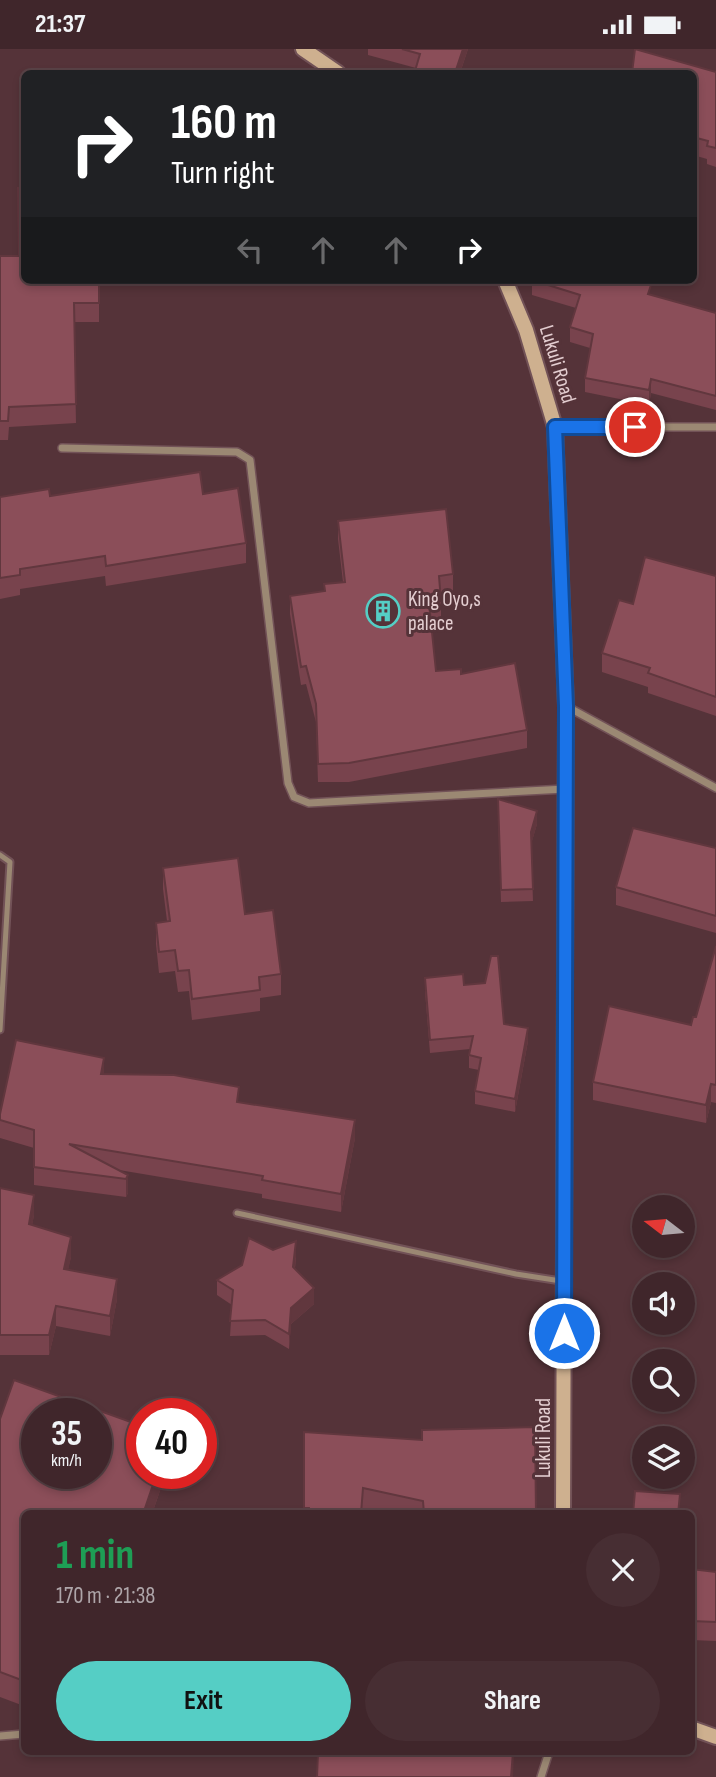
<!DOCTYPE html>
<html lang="en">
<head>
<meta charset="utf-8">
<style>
	:root { --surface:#40262b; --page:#472e33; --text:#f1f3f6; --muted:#aea5a9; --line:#594347; --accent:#55cec5 }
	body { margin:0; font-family:"Sofia Sans Condensed",sans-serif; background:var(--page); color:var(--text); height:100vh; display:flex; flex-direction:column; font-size:26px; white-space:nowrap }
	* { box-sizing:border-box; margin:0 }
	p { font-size:23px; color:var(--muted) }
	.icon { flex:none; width:38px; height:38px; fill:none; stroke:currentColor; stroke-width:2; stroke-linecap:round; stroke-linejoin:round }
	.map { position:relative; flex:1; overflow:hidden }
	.drawer { position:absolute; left:21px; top:1461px; width:674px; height:245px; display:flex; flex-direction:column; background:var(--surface); border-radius:10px; box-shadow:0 4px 10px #0003,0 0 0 2px var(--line) }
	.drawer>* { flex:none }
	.top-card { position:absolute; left:21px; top:21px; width:676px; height:214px; border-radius:10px; box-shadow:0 4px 10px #0003,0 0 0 2px var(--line); background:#202124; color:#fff; overflow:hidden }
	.needle { width:46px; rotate:286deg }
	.fabs { position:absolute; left:632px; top:1146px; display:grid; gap:14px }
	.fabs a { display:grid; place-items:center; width:63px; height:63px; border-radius:50%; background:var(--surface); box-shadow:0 4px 10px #0003,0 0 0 2px var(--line); font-size:35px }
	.speed { position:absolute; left:21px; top:1349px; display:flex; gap:14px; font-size:35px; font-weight:700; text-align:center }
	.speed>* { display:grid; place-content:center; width:91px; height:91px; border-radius:50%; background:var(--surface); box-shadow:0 4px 10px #0003,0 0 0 2px var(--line); line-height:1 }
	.speed small { font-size:18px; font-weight:400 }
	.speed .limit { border:10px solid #d22; background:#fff; color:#111 }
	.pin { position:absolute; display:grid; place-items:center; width:60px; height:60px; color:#fff; margin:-30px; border:4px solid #fff; border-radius:50%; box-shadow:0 2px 7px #0007 }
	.me { position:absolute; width:77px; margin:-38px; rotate:0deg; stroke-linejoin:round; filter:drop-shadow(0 0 5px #0008) }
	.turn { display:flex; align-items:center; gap:24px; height:147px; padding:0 35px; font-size:32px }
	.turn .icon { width:91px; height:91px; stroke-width:2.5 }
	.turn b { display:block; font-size:49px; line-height:60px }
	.lanes { display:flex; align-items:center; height:66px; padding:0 35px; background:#0003; justify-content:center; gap:35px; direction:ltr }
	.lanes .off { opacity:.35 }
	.round { display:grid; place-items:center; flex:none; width:74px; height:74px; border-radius:37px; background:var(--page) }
	.summary { display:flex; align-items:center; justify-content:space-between; height:119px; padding:0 35px }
	h1 { font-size:42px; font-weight:700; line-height:52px; color:#1e9e55 }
	.action { display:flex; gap:14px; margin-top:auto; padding:14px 35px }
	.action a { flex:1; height:80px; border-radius:42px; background:var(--accent); color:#111; font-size:28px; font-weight:700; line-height:80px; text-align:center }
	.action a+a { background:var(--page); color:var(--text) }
	.status { display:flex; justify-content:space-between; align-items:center; height:49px; padding:0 35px; background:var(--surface); direction:ltr }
	.status svg { height:19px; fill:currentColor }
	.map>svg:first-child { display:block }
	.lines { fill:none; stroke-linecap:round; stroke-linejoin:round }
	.lane-casing { stroke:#725257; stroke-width:9 }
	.street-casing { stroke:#725257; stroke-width:10 }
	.secondary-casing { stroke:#725257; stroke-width:18 }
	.lane { stroke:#9b8873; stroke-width:5 }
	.street { stroke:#9b8873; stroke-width:7 }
	.secondary { stroke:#ceb08f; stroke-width:14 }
	.wall { fill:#78434d }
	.shaded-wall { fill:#61373e }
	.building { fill:#8b4e59; stroke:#61373e; stroke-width:2; fill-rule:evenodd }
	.route-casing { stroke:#114b97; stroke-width:18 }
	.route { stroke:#1a73e8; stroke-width:12 }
	.labels { text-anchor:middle; stroke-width:6; stroke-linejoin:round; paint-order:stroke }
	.street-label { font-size:21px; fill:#e4ced1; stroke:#553339 }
	.poi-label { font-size:21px; fill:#e4ced1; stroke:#553339; text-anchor:start }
</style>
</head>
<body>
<div class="status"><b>21:37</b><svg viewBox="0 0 49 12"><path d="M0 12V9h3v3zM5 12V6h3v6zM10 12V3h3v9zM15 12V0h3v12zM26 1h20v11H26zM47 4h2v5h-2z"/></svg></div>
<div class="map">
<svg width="716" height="1728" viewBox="0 0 716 1728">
	<rect width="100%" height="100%" fill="#553339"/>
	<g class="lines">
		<defs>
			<g id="lane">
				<path d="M0 806 10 813 0 981"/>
				<path d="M237 1164 516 1225 561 1232"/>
			</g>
			<g id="street">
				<path d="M556 378H716"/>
				<path d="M62 399 237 403 250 411 288 734 294 748 309 754 565 740"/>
				<path d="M566 657 716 739"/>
				<path d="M0 1687 24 1685"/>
				<path d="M541 1728 549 1703"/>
			</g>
			<g id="secondary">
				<path d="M303 0 338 24"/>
				<path d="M505 231 526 281 555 378 566 657 563 1465"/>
				<path d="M691 1679 716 1688"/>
			</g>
		</defs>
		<use href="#lane" class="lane-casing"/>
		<use href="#street" class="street-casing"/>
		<use href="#secondary" class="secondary-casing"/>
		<use href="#lane" class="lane"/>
		<use href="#street" class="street"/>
		<use href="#secondary" class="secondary"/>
	</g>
	<g class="wall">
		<path d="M368 0H468L460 24H415L416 19 368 6Z"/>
		<path d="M716 23V118L707 115V110L693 106V24Z"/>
		<path d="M0 207 99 231V273H74L76 374 9 378 8 391H0Z"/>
		<path d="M532 231 652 246 716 264V361L651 344 649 356 585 343V329L590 299 570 293V278L576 259 532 246Z"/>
		<path d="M203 445 246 494V514L106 537 105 527 20 540V546L0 550V448Z"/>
		<path d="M338 472 453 525V543L441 544V570L430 572 436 622 461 625 527 681V699L349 733H318L316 673 306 635 301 636 290 565V547L324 542V535L343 533 338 490Z"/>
		<path d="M716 527V667L648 644V638L602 623V604L633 555Z"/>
		<path d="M498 762 537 775 531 795 533 852 501 853Z"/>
		<path d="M716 799V884L616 856V838Z"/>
		<path d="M163 819 245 865 281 925V946L260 949V962L192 971 189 942 178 943 175 922 159 924 156 895V874L167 872 163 840Z"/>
		<path d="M716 897V1054L711 1053 706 1074 593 1051V1033L691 976 696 968Z"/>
		<path d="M425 929 464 936 504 975 528 992 515 1063 475 1055V1042L479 1021 469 1019V1006L470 1000 430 1004 425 942Z"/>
		<path d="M104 1025 239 1054 355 1089 341 1163 262 1149V1145L119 1121 128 1126V1144L126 1148 34 1136V1099L0 1089V1065Z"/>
		<path d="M0 1139 34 1166 32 1176 71 1208 68 1220 117 1250 110 1287 56 1277 49 1306H0Z"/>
		<path d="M273 1201 296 1207 295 1219 314 1255 291 1275 289 1300 265 1286 230 1287 232 1256 217 1246V1231Z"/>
		<path d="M0 1370 142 1424H166L152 1465H24V1657L0 1648Z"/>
		<path d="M304 1383 536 1465H389L363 1459V1465H304Z"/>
		<path d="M691 1520 716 1523V1592L691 1591Z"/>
	</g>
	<g class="shaded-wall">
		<path d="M463 0H468L460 24H455Z"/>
		<path d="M651 330V344L649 356V341Z"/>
		<path d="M537 762V775L531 796V783Z"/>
		<path d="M528 979V992L515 1063V1050Z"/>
		<path d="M104 1009V1027L101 1025Z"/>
		<path d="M711 1035V1053L706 1074V1056Z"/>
		<path d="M355 1071V1089L341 1163V1145Z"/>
		<path d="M128 1126V1144L126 1148V1130Z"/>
		<path d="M34 1146V1166L29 1195V1175Z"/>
		<path d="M71 1188V1208L64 1240V1220Z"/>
		<path d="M296 1192V1207L293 1233V1218Z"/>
		<path d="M117 1230V1250L110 1287V1267Z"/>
		<path d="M314 1239V1255L291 1275 289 1300V1285L291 1259Z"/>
		<path d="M56 1257V1277L49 1306V1286Z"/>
		<path d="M157 1424H166L152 1465H143Z"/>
		<path d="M513 1703H514L513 1728H511Z"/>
	</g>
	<g class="building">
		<path d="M402 0H463L455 24H425L415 22 420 5Z"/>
		<path d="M635 0 716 23V99L707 97 708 92 693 88V24H632Z"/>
		<path d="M18 139H24V231H99V254H74L76 355 9 358 8 372H0V207H19Z"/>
		<path d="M532 231H644L652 233 648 245 716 264V347L651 330 649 341 585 329 593 285 570 278 580 246Z"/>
		<path d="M200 423 203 445 238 439 246 494 106 517 105 507 20 520V526L0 529V448L49 440 50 447Z"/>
		<path d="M446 460 453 525 439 527 441 552 429 554 436 622 461 620V625L515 614 527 681 349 714 318 715 316 655 306 617 301 618 290 547 325 542 324 535 345 533 338 472Z"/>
		<path d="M645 508 716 527V648L648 624 650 619 602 604 619 551 633 555Z"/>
		<path d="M498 750 537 762 531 783 533 840 501 841Z"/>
		<path d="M633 779 716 799V867L616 838Z"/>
		<path d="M238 809 245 865 273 861 281 925 259 928 260 941 192 950 189 921 178 922 175 901 159 903 156 874 170 872 163 819Z"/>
		<path d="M716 897V1036L711 1035 706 1056 593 1033 609 957 691 976 693 968H696Z"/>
		<path d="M491 907H498L504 975 528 979 515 1050 475 1042 481 1009 469 1006 473 987 430 991 425 929 463 925 464 936 485 934Z"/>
		<path d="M16 991 104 1009 101 1025 174 1026 239 1038 237 1053 355 1071 341 1145 262 1131 263 1127 69 1095 128 1126 126 1130 34 1118V1081L0 1071V1065Z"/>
		<path d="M0 1139 34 1146 29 1175 71 1188 64 1220 117 1230 110 1267 56 1257 49 1286H0Z"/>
		<path d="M249 1189 273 1201 296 1192 293 1218 314 1239 291 1259 289 1285 265 1271 230 1272 233 1241 217 1231 242 1216Z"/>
		<path d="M14 1331 142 1377V1424H157L143 1465H24V1632L0 1623V1370ZM37 1365H96V1424H37Z"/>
		<path d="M535 1378 536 1465H424L423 1452 363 1439 361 1465H310L309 1459H304V1383L422 1391V1381Z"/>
		<path d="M635 1442 680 1445 678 1465H633Z"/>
		<path d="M691 1520 716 1523V1573L691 1572Z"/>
		<path d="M318 1703H513L511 1728H317Z"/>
	</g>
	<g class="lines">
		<defs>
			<path id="route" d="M564 1284 566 657 555 378H635"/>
		</defs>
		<use href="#route" class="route-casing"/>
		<use href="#route" class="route"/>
	</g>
	<defs>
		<symbol id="building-ring" viewBox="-11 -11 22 22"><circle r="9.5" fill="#553339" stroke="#55cec5" stroke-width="1.5"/><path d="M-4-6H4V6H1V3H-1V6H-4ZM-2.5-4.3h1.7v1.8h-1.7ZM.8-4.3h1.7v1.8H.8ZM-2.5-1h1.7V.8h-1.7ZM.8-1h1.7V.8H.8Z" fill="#55cec5"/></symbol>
	</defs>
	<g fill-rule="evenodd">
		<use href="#building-ring" x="364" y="543" width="38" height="38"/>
	</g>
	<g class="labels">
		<g class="street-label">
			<text transform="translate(558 315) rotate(73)" y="7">Lukuli Road</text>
			<text transform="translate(543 1389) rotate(-90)" y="7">Lukuli Road</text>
		</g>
		<g class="poi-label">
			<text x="408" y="557">King Oyo,s<tspan x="408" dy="24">palace</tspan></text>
		</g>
	</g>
</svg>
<div class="fabs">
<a><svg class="needle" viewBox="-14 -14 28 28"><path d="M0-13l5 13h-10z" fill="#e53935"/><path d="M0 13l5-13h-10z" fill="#aea5a9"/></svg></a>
<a><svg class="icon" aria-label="sound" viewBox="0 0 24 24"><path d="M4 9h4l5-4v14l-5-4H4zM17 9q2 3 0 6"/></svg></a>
<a><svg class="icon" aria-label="search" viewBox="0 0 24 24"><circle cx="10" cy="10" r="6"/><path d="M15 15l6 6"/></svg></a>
<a><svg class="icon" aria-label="layers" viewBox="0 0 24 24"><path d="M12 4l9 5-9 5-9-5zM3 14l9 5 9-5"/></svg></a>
</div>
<div class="speed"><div>35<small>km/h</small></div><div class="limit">40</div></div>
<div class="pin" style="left:635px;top:378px;background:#d93025"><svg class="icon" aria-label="arrive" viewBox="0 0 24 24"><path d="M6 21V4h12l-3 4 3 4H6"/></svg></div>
<svg class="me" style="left:564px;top:1284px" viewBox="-20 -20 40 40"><circle r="17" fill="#1a73e8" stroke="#fff" stroke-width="3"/><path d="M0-11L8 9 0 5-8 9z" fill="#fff"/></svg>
<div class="top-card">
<div class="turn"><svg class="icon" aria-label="right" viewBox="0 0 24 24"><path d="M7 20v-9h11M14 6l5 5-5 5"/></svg><div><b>160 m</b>Turn right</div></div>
<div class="lanes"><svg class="icon off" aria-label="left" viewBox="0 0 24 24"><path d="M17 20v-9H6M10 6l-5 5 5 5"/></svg><svg class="icon off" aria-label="ahead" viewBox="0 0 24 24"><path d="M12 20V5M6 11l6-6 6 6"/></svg><svg class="icon off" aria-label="ahead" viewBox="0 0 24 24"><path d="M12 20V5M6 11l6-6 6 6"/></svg><svg class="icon" aria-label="right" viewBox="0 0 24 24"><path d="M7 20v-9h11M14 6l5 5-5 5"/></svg></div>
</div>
<section class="drawer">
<div class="summary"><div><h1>1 min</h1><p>170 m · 21:38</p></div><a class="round"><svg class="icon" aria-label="close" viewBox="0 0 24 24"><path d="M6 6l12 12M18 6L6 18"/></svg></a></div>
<div class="action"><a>Exit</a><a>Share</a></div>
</section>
</div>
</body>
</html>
